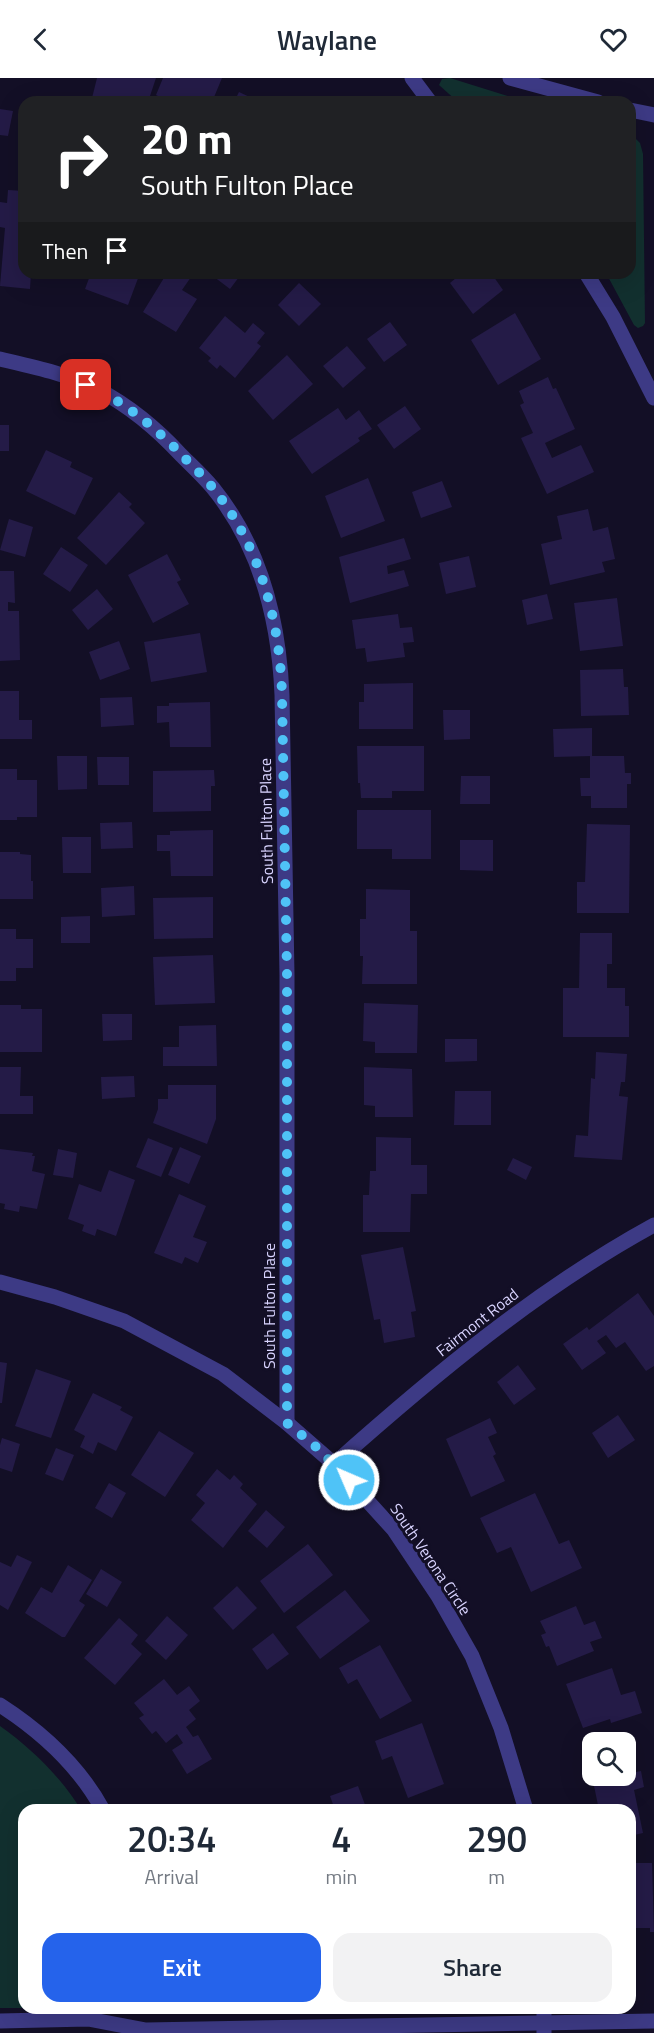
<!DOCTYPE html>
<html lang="en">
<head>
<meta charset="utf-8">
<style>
	:root { --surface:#fff; --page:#f2f2f3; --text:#1f2937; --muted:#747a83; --accent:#2563eb }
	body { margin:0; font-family:"Titillium Web",sans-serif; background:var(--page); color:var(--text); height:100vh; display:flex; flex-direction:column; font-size:22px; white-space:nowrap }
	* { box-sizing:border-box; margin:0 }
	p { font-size:20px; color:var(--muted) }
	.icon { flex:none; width:33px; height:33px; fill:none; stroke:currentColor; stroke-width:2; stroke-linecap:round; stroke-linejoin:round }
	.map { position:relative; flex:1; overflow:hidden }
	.panel { position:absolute; left:18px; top:1726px; width:618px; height:210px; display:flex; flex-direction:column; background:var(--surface); border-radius:18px; box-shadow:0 6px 24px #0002 }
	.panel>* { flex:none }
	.hud { position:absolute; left:18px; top:18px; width:618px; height:183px; border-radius:18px; box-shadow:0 6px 24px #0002; background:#202124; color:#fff; overflow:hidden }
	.controls { position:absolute; left:582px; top:1654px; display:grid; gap:12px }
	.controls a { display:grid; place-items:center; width:54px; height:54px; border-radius:12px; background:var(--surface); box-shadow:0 6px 24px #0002; font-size:30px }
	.pin { position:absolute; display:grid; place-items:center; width:51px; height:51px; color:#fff; margin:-26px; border-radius:12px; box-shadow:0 3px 9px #0006 }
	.me { position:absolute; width:66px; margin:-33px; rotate:315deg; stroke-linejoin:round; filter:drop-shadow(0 0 4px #0008) }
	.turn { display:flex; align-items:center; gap:21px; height:126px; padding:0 24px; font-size:27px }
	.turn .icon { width:78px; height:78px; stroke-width:2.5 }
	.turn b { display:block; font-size:42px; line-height:51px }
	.then { display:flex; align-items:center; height:57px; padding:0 24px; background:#0003; gap:12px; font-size:22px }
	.eta { display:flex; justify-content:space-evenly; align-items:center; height:102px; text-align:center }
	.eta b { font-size:36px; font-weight:600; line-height:42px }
	.primary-button { display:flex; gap:12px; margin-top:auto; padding:12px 24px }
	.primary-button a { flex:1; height:69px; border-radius:18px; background:var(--accent); color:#fff; font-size:24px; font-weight:600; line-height:69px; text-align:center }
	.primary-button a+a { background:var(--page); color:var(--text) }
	header { display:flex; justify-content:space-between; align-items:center; height:78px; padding:0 24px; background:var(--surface); font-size:27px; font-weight:600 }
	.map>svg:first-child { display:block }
	.green { fill:#12302f }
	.building { fill:#241b47 }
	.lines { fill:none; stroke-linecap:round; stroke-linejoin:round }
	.minor { stroke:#3d3a85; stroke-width:15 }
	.route { stroke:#4fc3f7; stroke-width:10; stroke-dasharray:0 18 }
	.labels { text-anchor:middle; stroke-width:6; stroke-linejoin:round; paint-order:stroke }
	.street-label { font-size:16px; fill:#d9d4ff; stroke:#130f26 }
</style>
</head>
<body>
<header><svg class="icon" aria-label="back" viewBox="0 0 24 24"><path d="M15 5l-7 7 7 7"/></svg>Waylane<svg class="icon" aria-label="heart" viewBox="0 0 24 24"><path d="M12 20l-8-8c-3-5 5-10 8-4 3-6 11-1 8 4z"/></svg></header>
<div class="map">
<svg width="654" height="1955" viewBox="0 0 654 1955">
	<rect width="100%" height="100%" fill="#130f26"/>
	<g class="green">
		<path d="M450 0 527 24H458L439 7 442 1Z"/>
		<path d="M630 55 640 65 643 76 645 245 643 248 638 250 634 247 606 195H630Z"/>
		<path d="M0 1648C31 1670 62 1700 81 1732H24V1930H0Z"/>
	</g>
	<g class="building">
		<path d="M97 0H156L148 24H91Z"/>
		<path d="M163 0H222L212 24H155L158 18 156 17Z"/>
		<path d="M239 14 260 24H234Z"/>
		<path d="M0 31 13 33 8 58 0 57Z"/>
		<path d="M8 112 24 113V195H31L30 211 0 208 5 150 0 149V124L7 125Z"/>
		<path d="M91 195H140L128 227 85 211Z"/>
		<path d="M167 195H184L191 199 182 212 197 221 176 254 143 234Z"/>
		<path d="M209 195H242L230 211Z"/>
		<path d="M462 195H491L503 212 473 236 450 205Z"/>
		<path d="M299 205 321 226 299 248 278 227Z"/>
		<path d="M515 235 541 281 498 307 471 262Z"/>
		<path d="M225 238 245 255 253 245 265 255 257 265 261 268 235 300 220 287 217 291 208 283 211 280 199 270Z"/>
		<path d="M390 244 407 267 384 284 367 261Z"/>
		<path d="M347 268 366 290 343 310 323 288Z"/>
		<path d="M287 277 313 306 273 342 248 313Z"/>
		<path d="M548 299 553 311 556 310 575 351 545 365 552 380 581 367 594 394 547 416 521 360 533 355 520 327 524 325 519 313Z"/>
		<path d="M405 328 421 351 394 371 377 347Z"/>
		<path d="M338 330 346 342 359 332 372 351 358 360 360 363 312 396 289 363Z"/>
		<rect x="0" y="347" width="9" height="26"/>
		<path d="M46 372 72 384 70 389 93 400 75 437 26 413Z"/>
		<path d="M368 400 385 443 341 460 325 418Z"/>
		<path d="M442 403 452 429 421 440 412 414Z"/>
		<path d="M119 414 132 426 129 429 145 445 106 487 77 460Z"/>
		<path d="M588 431 593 453 608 449 615 481 602 484 605 494 550 507 541 466 562 461 557 438Z"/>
		<path d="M9 441 33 449 25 479 0 472Z"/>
		<path d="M404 460 411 481 387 488 388 496 404 492 409 508 350 525 339 479Z"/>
		<path d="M61 469 88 487 70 514 43 496Z"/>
		<path d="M167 476 181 502 177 504 189 526 153 545 128 497Z"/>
		<path d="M469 478 476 509 446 516 439 485Z"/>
		<path d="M0 493H14L15 525 8 524V533H19L20 582 0 583Z"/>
		<path d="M97 511 113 531 88 552 72 532Z"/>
		<path d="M547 516 553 541 527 547 522 522Z"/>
		<path d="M617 520 623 568 580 573 574 525Z"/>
		<path d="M398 536 400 550 412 549 414 564 403 565 405 579 367 584 365 570 356 571 352 542Z"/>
		<path d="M200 555 207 594 151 604 144 564Z"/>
		<path d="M119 563 130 591 100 602 89 574Z"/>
		<path d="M623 591 624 609H628L629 637 581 638 580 592Z"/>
		<path d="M413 605V651H359V624H364V606Z"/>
		<path d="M0 613H19V642H32V661H0Z"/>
		<path d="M132 619 134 647 101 649 100 620Z"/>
		<path d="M210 624 211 669H170L169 644 157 645V628H169V625Z"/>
		<path d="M443 632H470V661L444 662Z"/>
		<path d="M592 650V678L554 679 553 651Z"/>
		<path d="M357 668H424V713H392V720H361L360 705H358Z"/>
		<path d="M57 678H87V711L58 712Z"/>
		<path d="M590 678H624L625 695H631V706H627V730H591V718H581L580 700H590Z"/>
		<path d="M97 679H129V707H98Z"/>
		<path d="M0 691H17V702H37V739H17V742H0Z"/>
		<path d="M214 692 215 708H211V733L153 734V693Z"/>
		<path d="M461 698H490V726H460Z"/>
		<path d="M357 732H431V781H392V771H357Z"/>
		<path d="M132 744 133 770 101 771 100 745Z"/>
		<path d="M587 746 630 747 629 835H577V804H585Z"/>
		<path d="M213 752V798H171L170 773H157V757H170V753Z"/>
		<path d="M62 759H91V795H63Z"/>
		<path d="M460 762H493V793L460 792Z"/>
		<path d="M0 774H20V776L31 777V803H33V821H0Z"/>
		<path d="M134 808 135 837 102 839 101 810Z"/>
		<path d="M366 811 410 812V853H417V906H362L363 878H360V841H366Z"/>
		<path d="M213 819V860L154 861 153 820Z"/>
		<path d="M90 838V865H61V839Z"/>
		<path d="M0 851H16V861H33V890H16V903H0Z"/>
		<path d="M580 855H612V886H607V910H625V928H629V959H563V910H579Z"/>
		<path d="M213 877 215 925 155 927 153 879Z"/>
		<path d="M364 925 418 927 417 975H375V964L363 963Z"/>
		<path d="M0 927H21V931H42V974H0Z"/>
		<path d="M102 936H132V962L103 963Z"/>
		<path d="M216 947 217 988H163V969H179V948Z"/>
		<path d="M445 961H477V983L445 984Z"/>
		<path d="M596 974 627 976 625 1004H621L619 1018 628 1019 622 1082 574 1079 576 1057 588 1058 591 1000 595 1001Z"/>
		<path d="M0 989H21L20 1018H33V1036H0Z"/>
		<path d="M364 989 412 991 413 1039H375V1028L364 1027Z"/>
		<path d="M134 998 135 1019 102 1021 101 999Z"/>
		<path d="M168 1007H216V1041L207 1066 153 1045 158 1031V1021H168Z"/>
		<path d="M455 1013H491V1047H454Z"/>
		<path d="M376 1059 411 1060V1087H427V1116H411L410 1154H363V1117H369L370 1093H376Z"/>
		<path d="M148 1060 173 1070 161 1099 136 1089Z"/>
		<path d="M180 1069 201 1078 189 1106 168 1097Z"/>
		<path d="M0 1071 33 1075 32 1078H35L32 1093 45 1096 37 1131 20 1128 19 1134 4 1131 5 1126 0 1125Z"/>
		<path d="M58 1071 77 1075 73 1100 53 1097Z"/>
		<path d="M513 1080 532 1089 526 1102 507 1092Z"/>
		<path d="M109 1092 135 1102 116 1158 97 1151 95 1158 82 1153 84 1147 68 1141 79 1106 101 1114Z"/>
		<path d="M179 1116 206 1128 193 1159 207 1164 198 1185 185 1179 182 1186 154 1175Z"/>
		<path d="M403 1169 416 1233 411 1234 415 1259 384 1265 380 1241 374 1242 361 1177Z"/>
		<path d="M638 1215 654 1238V1288L646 1293 625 1264 616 1270 606 1257 597 1263 606 1275 582 1292 563 1266 587 1249 589 1252Z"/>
		<path d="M0 1284 7 1285 2 1325H0Z"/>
		<path d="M518 1287 536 1311 514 1327 497 1304Z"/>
		<path d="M36 1291 71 1303 51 1360 15 1348Z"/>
		<path d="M93 1315 122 1329 120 1332 133 1339 116 1373 98 1364 93 1376 80 1369 85 1358 74 1352Z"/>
		<path d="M618 1337 635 1362 608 1380 592 1355Z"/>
		<path d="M490 1340 497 1355 488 1359 496 1376 493 1378 505 1403 471 1419 446 1361Z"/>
		<path d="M159 1353 194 1375 165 1419 131 1397Z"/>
		<path d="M2 1360 20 1366 12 1394 0 1390V1367Z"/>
		<path d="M56 1370 74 1377 63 1403 45 1396Z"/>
		<path d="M217 1391 230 1402 234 1397 243 1406 240 1410 257 1426 223 1470 191 1442 205 1425 196 1417Z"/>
		<path d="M109 1405 126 1415 112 1440 95 1430Z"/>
		<path d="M535 1415 559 1466 569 1462 582 1490 531 1514 511 1469 497 1475 480 1440Z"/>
		<path d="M266 1432 285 1449 267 1470 248 1453Z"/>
		<path d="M308 1466 333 1497 284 1535 260 1503Z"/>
		<path d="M17 1477 32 1484 8 1532 0 1527V1484L11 1489Z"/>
		<path d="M68 1487 92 1502 79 1523 85 1527 65 1559H62L25 1535 41 1509 52 1515Z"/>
		<path d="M101 1491 122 1504 107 1529 86 1516Z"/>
		<path d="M237 1508 257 1530 233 1552 213 1530Z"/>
		<path d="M345 1512 370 1543 320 1581 296 1549Z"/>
		<path d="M576 1528 584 1547 595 1543 602 1560 590 1564 594 1573 557 1588 549 1568 546 1569 541 1557 546 1555 540 1543Z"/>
		<path d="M167 1538 188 1557 166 1582 145 1563Z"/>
		<path d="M119 1540 138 1557 131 1566 142 1576 115 1607 84 1580Z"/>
		<path d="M273 1555 289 1576 267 1592 252 1571Z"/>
		<path d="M380 1567 412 1623 380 1641 357 1601 348 1606 339 1590Z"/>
		<path d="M612 1590 621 1617 635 1613 642 1635 611 1645 610 1641 583 1650 566 1606Z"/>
		<path d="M164 1601 177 1617 189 1608 200 1623 189 1632 196 1641 186 1649 193 1659 198 1657 212 1681 187 1696 172 1672 183 1665 177 1656 166 1665 156 1653 152 1656 139 1640 144 1637 134 1625Z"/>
		<path d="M422 1645 444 1706 408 1720 392 1678 382 1682 375 1663Z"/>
		<path d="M641 1693 644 1709 634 1712 643 1755 630 1758V1732H599L593 1703 626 1698V1696Z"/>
		<path d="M358 1708 367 1732H335L330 1718Z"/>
		<path d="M630 1785H652L654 1854H650V1850H630Z"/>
	</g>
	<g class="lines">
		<g class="minor">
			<path d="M412 0 430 24"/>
			<path d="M510 0 598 24"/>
			<path d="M630 32 654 37"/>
			<path d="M586 195 613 239 654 320"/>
			<path d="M0 281C34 289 68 296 99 312 131 329 157 351 181 377 192 388 203 398 213 410 260 468 279 543 282 617L287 897V1345"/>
			<path d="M0 1204 55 1219 124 1243 223 1296 287 1345 334 1386 394 1452 438 1518 472 1578 501 1650 526 1732"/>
			<path d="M334 1386C433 1298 537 1211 654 1147"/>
			<path d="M0 1627C42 1654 79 1688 103 1732"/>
			<path d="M544 1930V1955"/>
			<path d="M0 1943 88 1941 146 1952 654 1943"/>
		</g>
	</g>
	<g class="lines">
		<path class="route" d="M86 307C122 322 151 346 178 373 189 385 202 396 212 409 260 467 280 543 282 617L287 897V1345L314 1367 349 1402"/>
	</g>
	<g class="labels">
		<g class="street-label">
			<text transform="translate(266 743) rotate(-91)" y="6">South Fulton Place</text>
			<text transform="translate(269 1228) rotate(-90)" y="6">South Fulton Place</text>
			<text transform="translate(477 1244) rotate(-38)" y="6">Fairmont Road</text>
			<text transform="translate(431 1481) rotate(56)" y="6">South Verona Circle</text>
		</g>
	</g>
</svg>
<div class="controls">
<a><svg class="icon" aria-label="search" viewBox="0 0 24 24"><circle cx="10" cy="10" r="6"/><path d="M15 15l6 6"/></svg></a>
</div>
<div class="pin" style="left:86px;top:307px;background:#d93025"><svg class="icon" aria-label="arrive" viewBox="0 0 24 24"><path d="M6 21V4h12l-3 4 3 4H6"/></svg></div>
<svg class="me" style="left:349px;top:1402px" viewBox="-20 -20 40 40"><circle r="17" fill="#4fc3f7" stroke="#fff" stroke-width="3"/><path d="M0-11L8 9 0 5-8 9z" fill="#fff"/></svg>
<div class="hud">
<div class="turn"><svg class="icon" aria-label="right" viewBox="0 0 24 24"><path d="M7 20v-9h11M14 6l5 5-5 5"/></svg><div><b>20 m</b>South Fulton Place</div></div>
<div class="then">Then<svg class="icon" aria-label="arrive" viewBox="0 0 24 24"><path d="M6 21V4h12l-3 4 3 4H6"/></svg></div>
</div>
<section class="panel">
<div class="eta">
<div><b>20:34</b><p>Arrival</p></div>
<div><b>4</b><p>min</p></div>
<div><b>290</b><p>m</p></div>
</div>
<div class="primary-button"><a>Exit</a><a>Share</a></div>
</section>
</div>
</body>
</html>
